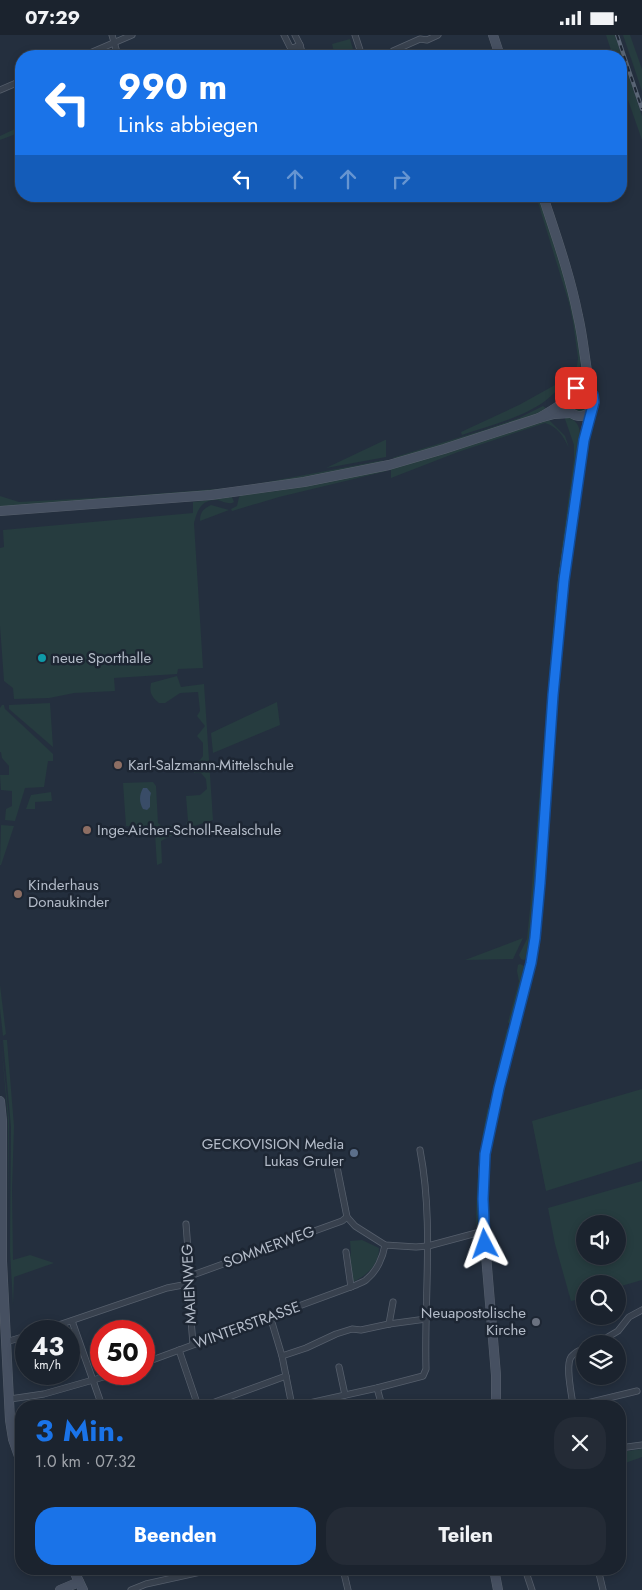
<!DOCTYPE html>
<html lang="de">
<head>
<meta charset="utf-8">
<style>
	:root { --surface:#1b232e; --page:#242b36; --text:#f1f3f6; --muted:#a0a4aa; --line:#39404a; --accent:#1a73e8 }
	body { margin:0; font-family:Jost,sans-serif; background:var(--page); color:var(--text); height:100vh; display:flex; flex-direction:column; font-size:19px; white-space:nowrap }
	* { box-sizing:border-box; margin:0 }
	p { font-size:16px; color:var(--muted) }
	.icon { flex:none; width:28px; height:28px; fill:none; stroke:currentColor; stroke-width:2; stroke-linecap:round; stroke-linejoin:round }
	.map { position:relative; flex:1; overflow:hidden }
	.sheet { position:absolute; left:15px; top:1365px; width:611px; height:175px; display:flex; flex-direction:column; background:var(--surface); border-radius:20px; box-shadow:0 2px 8px #0003,0 0 0 1px var(--line) }
	.sheet>* { flex:none }
	.top-card { position:absolute; left:15px; top:15px; width:612px; height:152px; border-radius:20px; box-shadow:0 2px 8px #0003,0 0 0 1px var(--line); background:#1a73e8; color:#fff; overflow:hidden }
	.buttons { position:absolute; left:576px; top:1180px; display:grid; gap:10px }
	.buttons a { display:grid; place-items:center; width:50px; height:50px; border-radius:50%; background:var(--surface); box-shadow:0 2px 8px #0003,0 0 0 1px var(--line); font-size:25px }
	.speed { position:absolute; left:15px; top:1285px; display:flex; gap:10px; font-size:25px; font-weight:700; text-align:center }
	.speed>* { display:grid; place-content:center; width:65px; height:65px; border-radius:50%; background:var(--surface); box-shadow:0 2px 8px #0003,0 0 0 1px var(--line); line-height:1 }
	.speed small { font-size:12px; font-weight:400 }
	.speed .limit { border:8px solid #d22; background:#fff; color:#111 }
	.pin { position:absolute; display:grid; place-items:center; width:42px; height:42px; color:#fff; margin:-21px; border-radius:10px; box-shadow:0 2px 8px #0006 }
	.me { position:absolute; width:55px; margin:-28px; rotate:356deg; stroke-linejoin:round; filter:drop-shadow(0 0 4px #0008) }
	.turn { display:flex; align-items:center; gap:18px; height:105px; padding:0 20px; font-size:22px }
	.turn .icon { width:65px; height:65px; stroke-width:2.5 }
	.turn b { display:block; font-size:35px; line-height:42px }
	.lanes { display:flex; align-items:center; height:48px; padding:0 20px; background:#0003; justify-content:center; gap:25px; direction:ltr }
	.lanes .off { opacity:.35 }
	.round { display:grid; place-items:center; flex:none; width:52px; height:52px; border-radius:20px; background:var(--page) }
	.overview { display:flex; align-items:center; justify-content:space-between; height:85px; padding:0 20px }
	h1 { font-size:30px; font-weight:700; line-height:38px; color:var(--accent) }
	.button { display:flex; gap:10px; margin-top:auto; padding:10px 20px }
	.button a { flex:1; height:58px; border-radius:20px; background:var(--accent); color:#fff; font-size:20px; font-weight:700; line-height:58px; text-align:center }
	.button a+a { background:var(--page); color:var(--text) }
	.status { display:flex; justify-content:space-between; align-items:center; height:35px; padding:0 25px; background:var(--surface); direction:ltr }
	.status svg { height:14px; fill:currentColor }
	.map>svg:first-child { display:block }
	.green { fill:#263c3f; fill-rule:evenodd }
	.water { fill:#394c67 }
	.lines { fill:none; stroke-linecap:round; stroke-linejoin:round }
	.street-casing { stroke:#565f6c; stroke-width:7 }
	.secondary-casing { stroke:#565f6c; stroke-width:10 }
	.street { stroke:#38414e; stroke-width:5.5 }
	.secondary { stroke:#465061; stroke-width:9 }
	.rail-casing { stroke:#5a6575; stroke-width:4 }
	.rail { stroke:#1d2633; stroke-width:2; stroke-dasharray:5.5; stroke-linecap:butt }
	.route-casing { stroke:#114b97; stroke-width:12 }
	.route { stroke:#1a73e8; stroke-width:9 }
	.culture-dot { fill:#0f9aa8; stroke:#1d2633; stroke-width:2 }
	.education-dot { fill:#8d6e63; stroke:#1d2633; stroke-width:2 }
	.service-dot { fill:#5c6f8a; stroke:#1d2633; stroke-width:2 }
	.worship-dot { fill:#6b7280; stroke:#1d2633; stroke-width:2 }
	.labels { text-anchor:middle; stroke-width:5; stroke-linejoin:round; paint-order:stroke }
	.poi-label { font-size:15px; fill:#b4bcc9; stroke:#1d2633; text-anchor:start }
	.street-label { font-size:15px; fill:#b4bcc9; stroke:#1d2633 }
</style>
</head>
<body>
<div class="status"><b>07:29</b><svg viewBox="0 0 49 12"><path d="M0 12V9h3v3zM5 12V6h3v6zM10 12V3h3v9zM15 12V0h3v12zM26 1h20v11H26zM47 4h2v5h-2z"/></svg></div>
<div class="map">
<svg width="642" height="1555" viewBox="0 0 642 1555">
	<rect width="100%" height="100%" fill="#242f3e"/>
	<g class="green">
		<path d="M606 0H615L642 81V105L621 45V21H613Z"/>
		<path d="M623 0H630L642 34V56Z"/>
		<path d="M350 4 355 21H335L332 9Z"/>
		<path d="M21 91V97L0 105V101Z"/>
		<path d="M536 161H539L572 267 581 323C580 344 570 353 558 369L557 363 558 360 576 338 578 323 573 287 569 268Z"/>
		<path d="M564 345 565 346C559 353 553 360 545 366 522 383 490 390 462 400L461 397 519 370Z"/>
		<circle cx="580" cy="367" r="10"/>
		<path d="M543 371 547 374 546 376 488 397 396 424 392 423 487 394 519 383Z"/>
		<path d="M566 382C576 384 580 391 580 400L558 555 534 875 527 922 524 925 521 924 519 920 527 904 530 874 556 554 574 423V410L565 384Z"/>
		<path d="M545 384 549 385 565 401 569 413C564 402 557 391 545 388L458 417 391 443V434Z"/>
		<path d="M386 405V422L326 433 385 405Z"/>
		<path d="M384 425 379 428 304 444 235 453Z"/>
		<path d="M381 435 387 436 279 462 232 476 231 474 237 471 239 462 241 460 277 456Z"/>
		<path d="M229 453 227 455 0 472V461L19 467 128 461Z"/>
		<path d="M232 462 234 467 232 468C227 469 222 466 217 465 201 464 197 476 194 488L203 633 178 634 177 639 114 643 115 656 74 658 49 663 14 664 13 653 4 646 0 591V513L4 512 3 495 193 478V467Z"/>
		<path d="M211 470 229 475 200 486C200 477 203 474 211 470Z"/>
		<path d="M177 641 181 652 204 649 213 785 188 793 186 788 188 786 186 761 200 760 207 754 206 744 201 738H194L193 728H198L203 721V708L197 701 205 691 197 681 200 676 198 657 180 658 165 668H159C152 662 149 658 151 648Z"/>
		<path d="M277 667 280 690 213 718 211 698Z"/>
		<path d="M50 668 53 712 9 674V670Z"/>
		<path d="M2 670H4L5 674 53 719V726H48L44 752 25 753 15 786 5 785 6 774 12 771V756L1 755 0 740H9V731L2 723 1 717H0V673Z"/>
		<path d="M153 747 156 751 158 788 162 791 181 790V796L161 806 162 828 157 830 155 799 143 793 126 791 123 748Z"/>
		<path d="M51 757 52 766 35 767V774H26L31 760Z"/>
		<path d="M1 790 14 791 1 830H0Z"/>
		<path d="M523 903 513 924 465 925Z"/>
		<path d="M520 929 524 931 525 936 511 991 508 987 519 946 517 936 518 930Z"/>
		<path d="M0 950 6 999 3 1001 0 974Z"/>
		<path d="M507 993 510 997 496 1053 491 1061Z"/>
		<path d="M1 1005 9 1084 8 1172V1084Z"/>
		<path d="M3 1005H7L14 1091 12 1155 13 1225 30 1220 54 1228 14 1242 13 1270 10 1215 11 1092Z"/>
		<path d="M642 1054V1126L546 1156 532 1086Z"/>
		<path d="M488 1071 489 1079 480 1134 479 1184 476 1191C476 1150 479 1111 488 1071Z"/>
		<path d="M642 1146V1245L618 1252V1249H585V1263L571 1266 555 1209 548 1173ZM585 1189H618V1221H585Z"/>
		<path d="M362 1205 379 1213C379 1230 367 1240 353 1247L350 1221 351 1218 350 1206Z"/>
		<path d="M642 1414V1422L620 1430V1417Z"/>
	</g>
	<path class="water" d="M143 753H147L151 758 150 762V772L147 775 143 774C139 767 139 760 143 753Z"/>
	<g class="lines">
		<defs>
			<g id="street">
				<path d="M112 0 118 21"/>
				<path d="M284 0 290 12 293 13 300 10"/>
				<path d="M295 0 300 10 303 21"/>
				<path d="M355 0 362 21"/>
				<path d="M83 21 132 0"/>
				<path d="M388 21 393 16 420 4 427 5 438 0"/>
				<path d="M0 55 21 46"/>
				<path d="M337 1132 347 1182 355 1191 385 1210 416 1212 428 1211 484 1196"/>
				<path d="M186 1189 190 1241 188 1249 193 1309"/>
				<path d="M346 1217 351 1252"/>
				<path d="M190 1241 342 1186 347 1182"/>
				<path d="M270 1281 282 1321 292 1371"/>
				<path d="M72 1286 102 1371"/>
				<path d="M389 1289 393 1267"/>
				<path d="M41 1296 167 1253 188 1249"/>
				<path d="M6 1307 26 1301"/>
				<path d="M596 1309 618 1296 629 1282 642 1275"/>
				<path d="M179 1315 198 1371"/>
				<path d="M282 1321 306 1313 336 1299 352 1294 361 1295 389 1289 426 1284"/>
				<path d="M144 1328 356 1250C359 1248 365 1247 367 1244 377 1236 383 1222 385 1210"/>
				<path d="M339 1332 345 1360"/>
				<path d="M377 1353 382 1371"/>
				<path d="M10 1364 44 1359 114 1339"/>
				<path d="M204 1371 286 1341"/>
				<path d="M296 1371 377 1353 423 1341 426 1334C424 1261 434 1187 420 1115"/>
				<path d="M573 1371C572 1360 565 1331 571 1322 575 1317 579 1315 585 1313"/>
				<path d="M575 1371 637 1356"/>
				<path d="M620 1413 642 1410"/>
				<path d="M343 1534 348 1555"/>
				<path d="M525 1534 532 1555"/>
				<path d="M598 1534 603 1555"/>
				<path d="M131 1555 146 1549 214 1534"/>
			</g>
			<g id="secondary">
				<path d="M493 0 500 21"/>
				<path d="M543 161C556 201 570 240 578 281 584 306 585 332 591 357"/>
				<path d="M567 373C573 382 582 384 591 376"/>
				<path d="M0 476 211 460 304 447 389 430 444 414 539 383 554 379 570 378"/>
				<path d="M0 1066 2 1086V1226L10 1385 13 1404 21 1427"/>
				<path d="M496 1371V1340L484 1196 483 1137 487 1109 495 1069 531 929 535 903 540 848 553 660 563 545 584 405 588 386 594 370 593 360C587 352 576 349 569 357 565 362 565 366 560 370 553 375 546 379 539 383"/>
				<path d="M73 1534 83 1555"/>
				<path d="M494 1534 498 1555"/>
				<path d="M60 1555 79 1547"/>
			</g>
		</defs>
		<use href="#street" class="street-casing"/>
		<use href="#secondary" class="secondary-casing"/>
		<use href="#street" class="street"/>
		<use href="#secondary" class="secondary"/>
		<defs>
			<path id="rail" d="M617 0 642 74"/>
		</defs>
		<use href="#rail" class="rail-casing"/>
		<use href="#rail" class="rail"/>
	</g>
	<g class="lines">
		<defs>
			<path id="route" d="M485 1209 483 1164 485 1119 499 1053 531 928 535 903 540 848 553 660 564 545 584 405 594 367 593 360 588 355 584 353H576"/>
		</defs>
		<use href="#route" class="route-casing"/>
		<use href="#route" class="route"/>
	</g>
	<circle class="culture-dot" cx="42" cy="623" r="5"/>
	<g class="education-dot">
		<circle cx="118" cy="730" r="5"/>
		<circle cx="87" cy="795" r="5"/>
		<circle cx="18" cy="859" r="5"/>
	</g>
	<circle class="service-dot" cx="354" cy="1118" r="5"/>
	<circle class="worship-dot" cx="536" cy="1287" r="5"/>
	<g class="labels">
		<g class="poi-label">
			<text x="52" y="628">neue Sporthalle</text>
			<text x="128" y="735">Karl-Salzmann-Mittelschule</text>
			<text x="97" y="800">Inge-Aicher-Scholl-Realschule</text>
			<text x="28" y="855">Kinderhaus<tspan x="28" dy="17">Donaukinder</tspan></text>
			<text x="344" y="1114" text-anchor="end">GECKOVISION Media<tspan x="344" dy="17">Lukas Gruler</tspan></text>
			<text x="526" y="1283" text-anchor="end">Neuapostolische<tspan x="526" dy="17">Kirche</tspan></text>
		</g>
		<g class="street-label">
			<text transform="translate(269 1212) rotate(-20)" y="5">SOMMERWEG</text>
			<text transform="translate(189 1249) rotate(-93)" y="5">MAIENWEG</text>
			<text transform="translate(247 1290) rotate(-20)" y="5">WINTERSTRASSE</text>
		</g>
	</g>
</svg>
<div class="buttons">
<a><svg class="icon" aria-label="sound" viewBox="0 0 24 24"><path d="M4 9h4l5-4v14l-5-4H4zM17 9q2 3 0 6"/></svg></a>
<a><svg class="icon" aria-label="search" viewBox="0 0 24 24"><circle cx="10" cy="10" r="6"/><path d="M15 15l6 6"/></svg></a>
<a><svg class="icon" aria-label="layers" viewBox="0 0 24 24"><path d="M12 4l9 5-9 5-9-5zM3 14l9 5 9-5"/></svg></a>
</div>
<div class="speed"><div>43<small>km/h</small></div><div class="limit">50</div></div>
<div class="pin" style="left:576px;top:353px;background:#d93025"><svg class="icon" aria-label="arrive" viewBox="0 0 24 24"><path d="M6 21V4h12l-3 4 3 4H6"/></svg></div>
<svg class="me" style="left:485px;top:1209px" viewBox="-20 -20 40 40"><path d="M0-17L14 15 0 8-14 15z" fill="#1a73e8" stroke="#fff" stroke-width="4"/></svg>
<div class="top-card">
<div class="turn"><svg class="icon" aria-label="left" viewBox="0 0 24 24"><path d="M17 20v-9H6M10 6l-5 5 5 5"/></svg><div><b>990 m</b>Links abbiegen</div></div>
<div class="lanes"><svg class="icon" aria-label="left" viewBox="0 0 24 24"><path d="M17 20v-9H6M10 6l-5 5 5 5"/></svg><svg class="icon off" aria-label="ahead" viewBox="0 0 24 24"><path d="M12 20V5M6 11l6-6 6 6"/></svg><svg class="icon off" aria-label="ahead" viewBox="0 0 24 24"><path d="M12 20V5M6 11l6-6 6 6"/></svg><svg class="icon off" aria-label="right" viewBox="0 0 24 24"><path d="M7 20v-9h11M14 6l5 5-5 5"/></svg></div>
</div>
<section class="sheet">
<div class="overview"><div><h1>3 Min.</h1><p>1.0 km · 07:32</p></div><a class="round"><svg class="icon" aria-label="close" viewBox="0 0 24 24"><path d="M6 6l12 12M18 6L6 18"/></svg></a></div>
<div class="button"><a>Beenden</a><a>Teilen</a></div>
</section>
</div>
</body>
</html>
